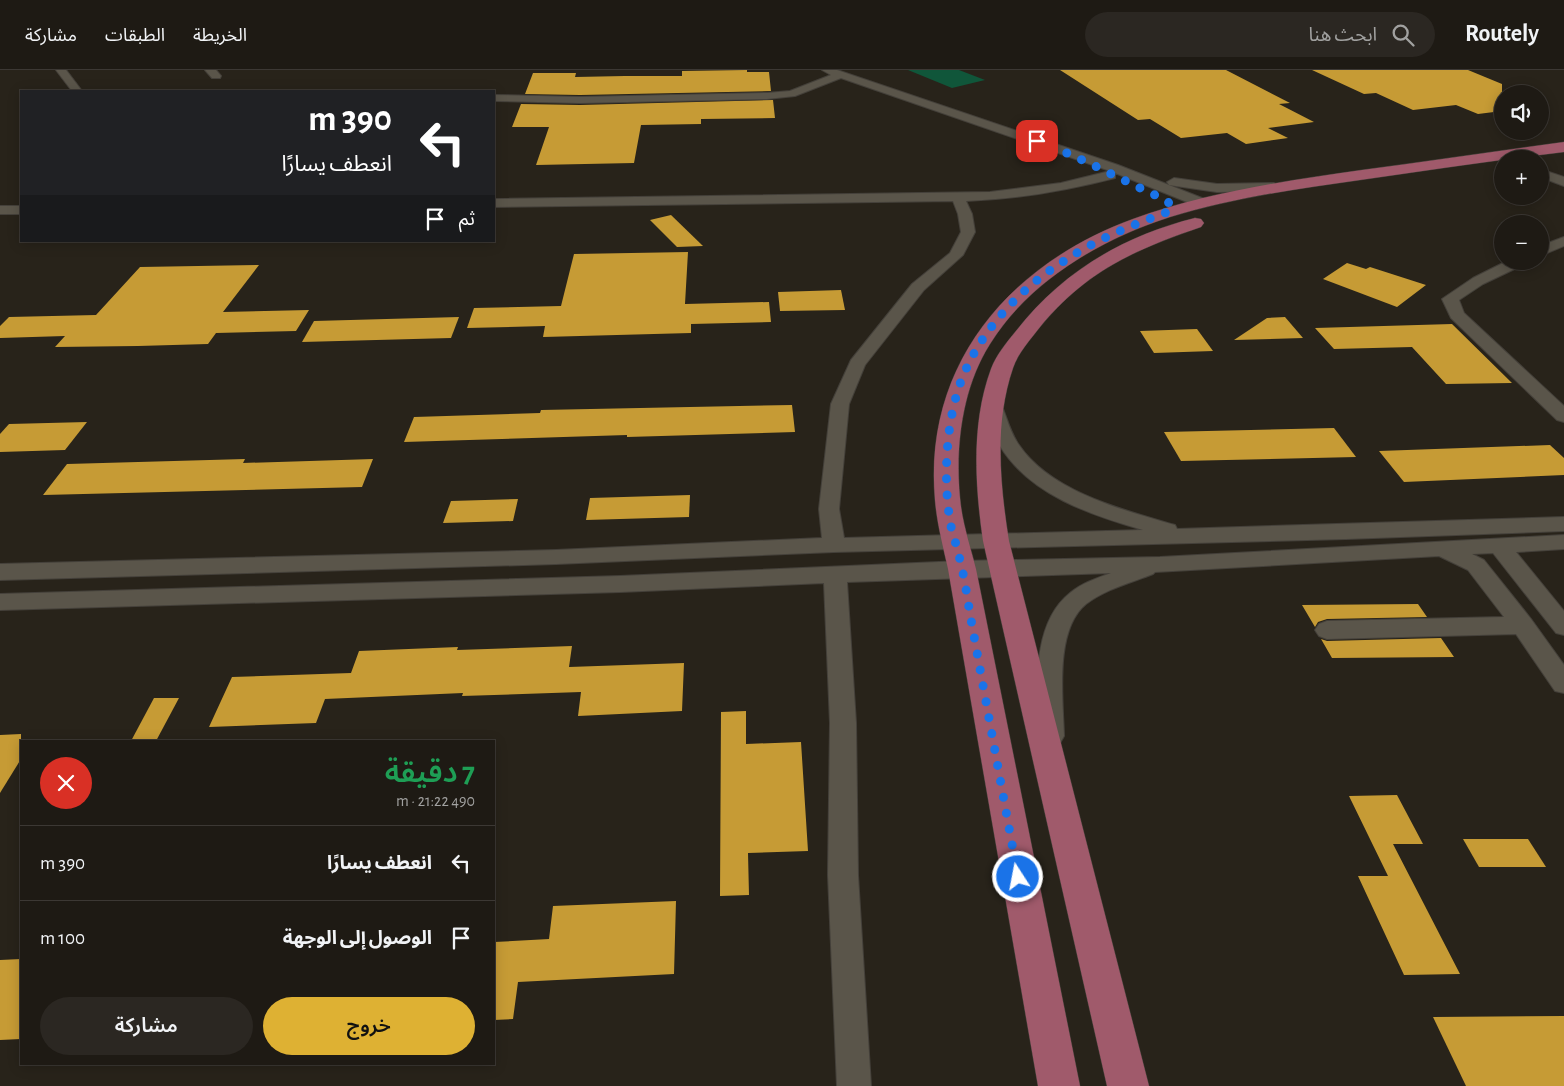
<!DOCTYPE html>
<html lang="ar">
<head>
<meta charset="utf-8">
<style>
	:root { --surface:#1e1a14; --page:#2b2722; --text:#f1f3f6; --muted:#a1a1a0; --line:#3c3834; --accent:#deb133 }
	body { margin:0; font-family:"Alegreya Sans","Noto Sans Arabic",sans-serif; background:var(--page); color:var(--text); direction:rtl; height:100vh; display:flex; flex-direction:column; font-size:19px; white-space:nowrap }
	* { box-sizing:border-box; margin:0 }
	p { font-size:16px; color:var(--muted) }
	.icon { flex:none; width:28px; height:28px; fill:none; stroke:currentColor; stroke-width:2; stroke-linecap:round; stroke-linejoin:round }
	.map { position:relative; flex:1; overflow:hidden; direction:ltr }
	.side { position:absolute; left:20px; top:670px; width:475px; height:325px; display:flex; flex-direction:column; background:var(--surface); border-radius:0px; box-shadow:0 2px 12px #0003,0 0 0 1px var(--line); direction:rtl }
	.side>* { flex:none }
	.hud { position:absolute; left:20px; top:20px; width:475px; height:152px; border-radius:0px; box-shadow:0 2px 12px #0003,0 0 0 1px var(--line); direction:rtl; background:#202124; color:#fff; overflow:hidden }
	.buttons { position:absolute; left:1494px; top:15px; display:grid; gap:10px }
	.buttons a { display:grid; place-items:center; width:55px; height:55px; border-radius:50%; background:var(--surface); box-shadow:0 2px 12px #0003,0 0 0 1px var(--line); font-size:25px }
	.pin { position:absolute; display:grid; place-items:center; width:42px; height:42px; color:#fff; margin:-21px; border-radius:10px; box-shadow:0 2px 8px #0006 }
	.me { position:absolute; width:55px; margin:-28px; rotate:349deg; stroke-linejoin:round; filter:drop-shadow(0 0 4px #0008) }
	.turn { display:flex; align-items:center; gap:18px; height:105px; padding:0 20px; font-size:22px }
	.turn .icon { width:65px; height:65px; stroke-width:2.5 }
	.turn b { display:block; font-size:35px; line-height:42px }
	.then { display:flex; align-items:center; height:48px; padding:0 20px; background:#0003; gap:10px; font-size:19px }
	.round { display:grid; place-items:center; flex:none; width:52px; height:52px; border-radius:26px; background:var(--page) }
	.headline { display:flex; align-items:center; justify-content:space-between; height:85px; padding:0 20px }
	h1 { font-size:30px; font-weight:600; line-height:38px; color:#1e9e55 }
	.action { display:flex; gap:10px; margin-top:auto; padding:10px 20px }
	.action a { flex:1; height:58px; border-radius:30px; background:var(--accent); color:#111; font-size:20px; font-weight:600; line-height:58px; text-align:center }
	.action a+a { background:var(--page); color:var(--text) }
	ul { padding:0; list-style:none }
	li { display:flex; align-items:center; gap:15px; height:75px; padding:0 20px; border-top:1px solid var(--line) }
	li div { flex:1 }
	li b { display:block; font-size:19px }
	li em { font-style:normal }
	header { display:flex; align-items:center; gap:30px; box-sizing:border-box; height:70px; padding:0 25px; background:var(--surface); border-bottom:1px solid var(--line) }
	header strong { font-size:24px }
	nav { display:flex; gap:28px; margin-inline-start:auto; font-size:18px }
	.search { width:350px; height:45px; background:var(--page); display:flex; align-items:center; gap:12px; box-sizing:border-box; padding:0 18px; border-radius:28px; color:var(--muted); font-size:19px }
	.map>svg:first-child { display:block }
	.green { fill:#10563a }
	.building { fill:#c69b35 }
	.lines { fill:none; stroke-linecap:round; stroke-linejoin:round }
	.street-casing { stroke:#44403a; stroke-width:2 }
	.primary-casing { stroke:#44403a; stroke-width:1 }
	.street { fill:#5a554a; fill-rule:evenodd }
	.primary { fill:#a05a6b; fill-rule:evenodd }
	.route { stroke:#1a73e8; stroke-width:9; stroke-dasharray:0 16.2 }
</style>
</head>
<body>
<header>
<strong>Routely</strong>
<div class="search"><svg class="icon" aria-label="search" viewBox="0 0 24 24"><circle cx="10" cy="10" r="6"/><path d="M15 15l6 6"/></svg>ابحث هنا</div>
<nav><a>الخريطة</a><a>الطبقات</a><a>مشاركة</a></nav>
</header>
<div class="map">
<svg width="1564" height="1016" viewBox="0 0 1564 1016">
	<rect width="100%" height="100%" fill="#28231a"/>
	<path class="green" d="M908 0H959L985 10 952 18Z"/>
	<g class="building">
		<path d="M747 0V2H769L771 21 580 25 525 24 533 3H576L575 7 625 6H682V1Z"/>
		<path d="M1060 0H1226L1290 33 1279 34 1314 52 1268 58 1288 68 1246 74 1227 63 1181 68 1150 49 1138 50Z"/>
		<path d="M1312 0H1468L1502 14V41L1478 44 1456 35 1413 40 1376 23 1364 24Z"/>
		<path d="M773 30 775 48 701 49V54L641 55 634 93 536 95 549 57H512L521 34 580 35Z"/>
		<path d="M671 145 703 176 677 177 650 150Z"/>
		<path d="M688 182 685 234 769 232 771 252 691 254V263L543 267 545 256 467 258 474 238 561 236 574 184Z"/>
		<path d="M1347 193 1366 199 1370 197 1426 215 1397 237 1323 209Z"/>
		<path d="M259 195 223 242 309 240 296 261 216 263 208 274 138 276 55 277 65 266 0 268V256L9 247 96 245 140 197Z"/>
		<path d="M841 220 845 240 780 241 778 222Z"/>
		<path d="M459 247 451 268 302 272 314 251Z"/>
		<path d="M1285 247 1303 268 1234 270 1267 248Z"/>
		<path d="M1452 254 1512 313 1446 314 1412 277 1334 279 1315 258Z"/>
		<path d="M1197 259 1213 281 1154 283 1140 261Z"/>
		<path d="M792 335 795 362 627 367V365L404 372 414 347 540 343 541 340Z"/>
		<path d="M87 352 65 380 0 382V364L9 354Z"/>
		<path d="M1334 358 1356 387 1181 391 1164 362Z"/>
		<path d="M1550 375 1564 388V405L1404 412 1379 381Z"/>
		<path d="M245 389 243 393 373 389 362 417 43 425 67 394Z"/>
		<path d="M690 425 689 447 586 450 590 428Z"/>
		<path d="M518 429 513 451 443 453 451 431Z"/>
		<path d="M1418 534 1427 547 1327 549 1318 552 1315 557 1302 535Z"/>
		<path d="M1441 568 1454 587 1332 588 1321 569 1327 571Z"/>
		<path d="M572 576 569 597 684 593 682 641 578 646 581 622 462 626 463 623 325 629 316 653 209 657 232 607 351 603 359 581 458 577 457 580Z"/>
		<path d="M154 628H179L156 671H131Z"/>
		<path d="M746 641V674L801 672 808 781 748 783 749 825 720 826 721 642Z"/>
		<path d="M21 664V689L0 723V665Z"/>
		<path d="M1397 725 1423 774H1393L1460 904 1404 905 1358 806H1388L1349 726Z"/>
		<path d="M1463 769H1528L1546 797H1479Z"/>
		<path d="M676 831 674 904 518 912 513 949 494 950V872L549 869 553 836Z"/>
		<path d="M21 889V969L0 970V890Z"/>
		<path d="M1564 946V1016H1466L1433 947Z"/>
	</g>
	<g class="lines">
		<defs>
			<g id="street">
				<path d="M56 0H66L82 21H72Z"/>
				<path d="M205 0H216L221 6 220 8H212Z"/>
				<path d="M822 0H837L1118 95 1207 130 1209 133 1202 137 1197 136 1115 103V108C1065 121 1017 129 966 131L972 144 975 162 963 185 924 220 865 295 849 334 839 439 844 468 1143 460C1091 445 1030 425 1000 376 992 363 989 349 984 336L986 332 993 330 1000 332 1002 336C1007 349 1011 364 1019 375 1051 422 1123 440 1175 455L1177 459 1564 447V461L1346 469 834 482 556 494 0 510V494L556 480 822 468 819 439 831 334 851 290 912 214 950 183 961 162 958 144 953 131 494 137V129L990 122 1061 113 1110 101 841 8 795 26 767 29 580 33 494 31V25L580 27 767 23 790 21 831 5Z"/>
				<path d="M1540 99 1564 107V116L1540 107Z"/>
				<path d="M1174 108 1217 114 1274 113 1281 117 1274 121 1217 122 1169 115 1167 112Z"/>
				<rect x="0" y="136" width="21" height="8"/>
				<path d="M1564 167V176L1540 186V176Z"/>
				<path d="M1507 191H1527L1525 194 1483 214 1459 230 1464 243 1564 336V352L1557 350 1451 248 1442 229 1473 208Z"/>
				<path d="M1564 465V479L1516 482 1564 541V565L1556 563 1493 483 1472 484 1484 490 1531 549 1564 595V623L1555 621 1516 564 1327 569 1319 566 1315 560 1319 554 1327 551 1504 547 1468 500 1439 486 1155 502 1153 504C1130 513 1106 519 1086 534 1054 560 1063 629 1064 666L1060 673 1051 676 1042 673 1038 666C1038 621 1030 555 1070 523 1082 513 1097 508 1111 503L847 512 856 653 858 805 871 1016H837L828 805 830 653 824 513 620 522 0 540V524L620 506 962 491 1160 487Z"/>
			</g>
			<g id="primary">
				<path d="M1564 72V82C1496 90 1429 100 1360 110 1296 119 1232 128 1170 147 1101 169 1029 211 990 274 962 318 955 377 960 428 962 452 970 475 976 499L1080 1016H1038L948 499C943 476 937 454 935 430 923 294 1010 194 1133 149 1207 122 1285 111 1362 100 1430 91 1497 81 1564 72Z"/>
				<path d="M1195 148 1201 149 1204 153 1201 157C1134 180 1086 201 1040 257 1030 270 1018 283 1013 298 994 353 1000 415 1009 471L1149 1016H1107L983 471C975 415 971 353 991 299 996 285 1007 272 1016 261 1062 202 1123 166 1195 148Z"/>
			</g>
		</defs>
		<use href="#street" class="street-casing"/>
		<use href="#primary" class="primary-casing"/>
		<use href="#street" class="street"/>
		<use href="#primary" class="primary"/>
	</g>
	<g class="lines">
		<path class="route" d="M1018 807C1002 719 986 632 970 544 967 525 964 505 959 486 956 472 950 458 949 444 943 400 947 338 967 297 987 254 1024 216 1064 191 1097 169 1133 155 1170 141L1173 137 1166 130C1123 111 1081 87 1037 71"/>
	</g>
</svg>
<div class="buttons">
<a><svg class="icon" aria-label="sound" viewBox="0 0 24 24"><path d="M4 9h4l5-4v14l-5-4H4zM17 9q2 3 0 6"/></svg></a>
<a>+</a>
<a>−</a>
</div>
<div class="pin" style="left:1037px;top:71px;background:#d93025"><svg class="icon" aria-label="arrive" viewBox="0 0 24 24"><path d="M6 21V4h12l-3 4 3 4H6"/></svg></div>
<svg class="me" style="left:1018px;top:807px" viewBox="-20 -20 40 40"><circle r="17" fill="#1a73e8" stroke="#fff" stroke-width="3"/><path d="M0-11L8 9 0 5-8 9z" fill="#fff"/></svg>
<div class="hud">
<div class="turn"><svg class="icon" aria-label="left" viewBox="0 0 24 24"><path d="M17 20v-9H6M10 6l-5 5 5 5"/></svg><div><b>390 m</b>انعطف يسارًا</div></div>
<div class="then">ثم<svg class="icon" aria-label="arrive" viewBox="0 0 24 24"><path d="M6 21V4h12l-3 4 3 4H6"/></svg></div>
</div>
<section class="side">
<div class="headline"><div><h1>7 دقيقة</h1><p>490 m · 21:22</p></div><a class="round" style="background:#d93025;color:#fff"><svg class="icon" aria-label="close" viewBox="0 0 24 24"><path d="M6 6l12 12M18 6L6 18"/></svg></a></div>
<ul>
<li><svg class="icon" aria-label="left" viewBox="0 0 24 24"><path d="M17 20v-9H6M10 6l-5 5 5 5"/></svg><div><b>انعطف يسارًا</b></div><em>390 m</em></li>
<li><svg class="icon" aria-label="arrive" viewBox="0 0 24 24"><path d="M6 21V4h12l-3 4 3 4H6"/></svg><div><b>الوصول إلى الوجهة</b></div><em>100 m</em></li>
</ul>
<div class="action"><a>خروج</a><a>مشاركة</a></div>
</section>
</div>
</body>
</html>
